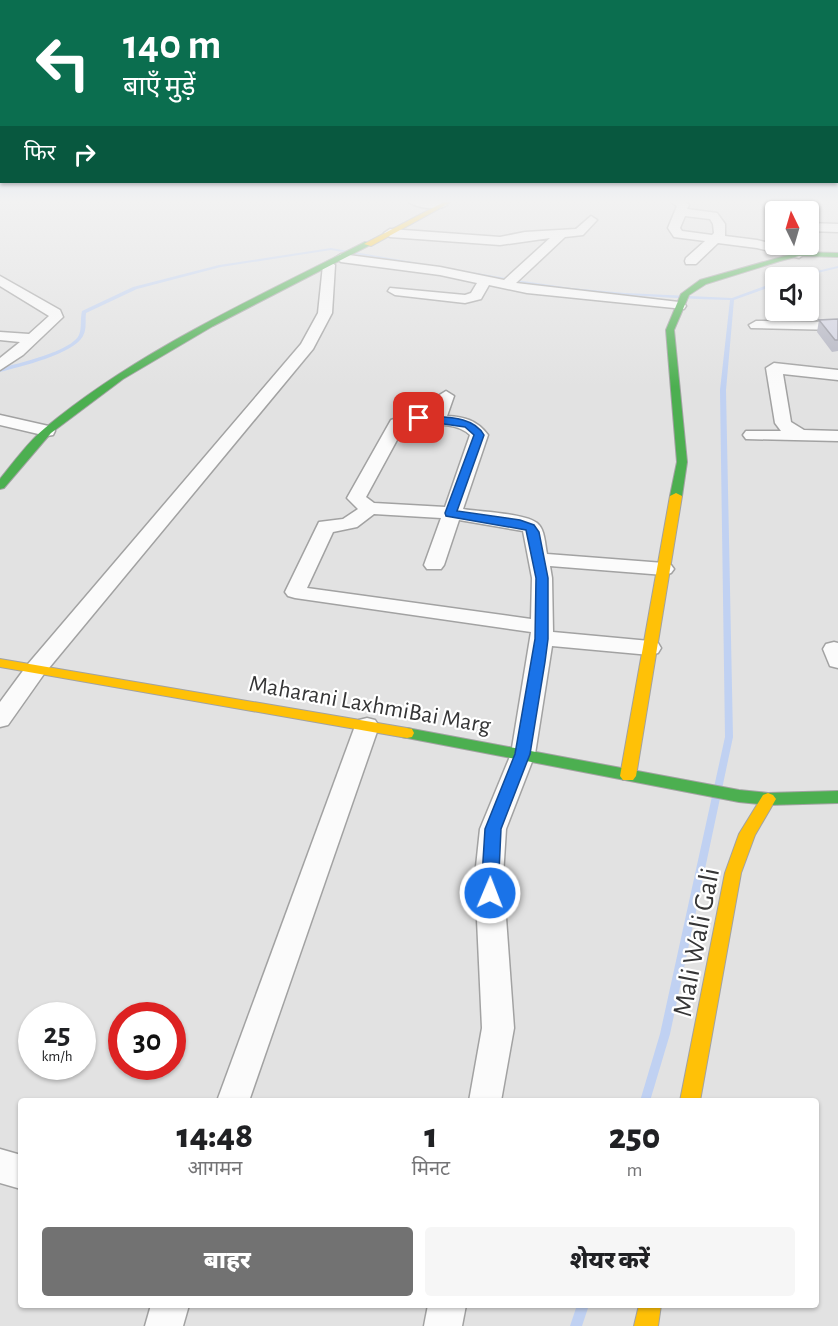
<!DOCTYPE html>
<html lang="hi">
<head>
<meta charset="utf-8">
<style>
	:root { --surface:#fff; --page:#f6f6f6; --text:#202124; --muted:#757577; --accent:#727272 }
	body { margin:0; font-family:"Alegreya Sans","Noto Sans Devanagari",sans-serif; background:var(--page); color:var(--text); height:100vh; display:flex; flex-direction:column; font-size:22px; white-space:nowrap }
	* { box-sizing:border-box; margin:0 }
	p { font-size:20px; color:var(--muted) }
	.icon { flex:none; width:33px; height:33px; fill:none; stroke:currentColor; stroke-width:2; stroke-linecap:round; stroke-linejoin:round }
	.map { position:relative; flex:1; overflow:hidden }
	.drawer { position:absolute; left:18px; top:1098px; width:801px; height:210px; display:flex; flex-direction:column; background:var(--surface); border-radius:6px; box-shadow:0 2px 4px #0004 }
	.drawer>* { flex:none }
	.hud { position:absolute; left:0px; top:0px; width:838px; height:183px; box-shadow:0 2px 4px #0004; background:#0b6e4f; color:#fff; overflow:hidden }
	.needle { width:39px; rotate:355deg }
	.buttons { position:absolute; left:765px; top:201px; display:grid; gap:12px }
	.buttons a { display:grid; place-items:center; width:54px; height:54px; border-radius:6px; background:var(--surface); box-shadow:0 2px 4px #0004; font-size:30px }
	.speed { position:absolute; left:18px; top:1002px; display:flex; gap:12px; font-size:30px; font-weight:700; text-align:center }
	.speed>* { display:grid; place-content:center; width:78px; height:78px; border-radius:50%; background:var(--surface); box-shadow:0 2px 4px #0004; line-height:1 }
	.speed small { font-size:15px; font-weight:400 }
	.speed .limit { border:9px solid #d22; background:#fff; color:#111 }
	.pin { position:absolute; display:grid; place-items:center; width:51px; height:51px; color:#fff; margin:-26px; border-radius:12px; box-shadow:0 3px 9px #0006 }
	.me { position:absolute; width:66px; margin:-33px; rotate:1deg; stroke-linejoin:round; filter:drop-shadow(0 0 4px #0008) }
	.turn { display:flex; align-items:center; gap:21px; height:126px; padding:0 24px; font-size:27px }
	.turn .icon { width:78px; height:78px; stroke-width:2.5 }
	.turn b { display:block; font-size:42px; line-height:51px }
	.then { display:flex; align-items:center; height:57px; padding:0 24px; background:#0003; gap:12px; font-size:22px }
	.eta { display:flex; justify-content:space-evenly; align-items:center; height:102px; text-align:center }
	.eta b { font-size:36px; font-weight:800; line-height:42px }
	.primary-button { display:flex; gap:12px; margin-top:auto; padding:12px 24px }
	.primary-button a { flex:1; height:69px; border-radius:6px; background:var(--accent); color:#fff; font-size:24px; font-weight:800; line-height:69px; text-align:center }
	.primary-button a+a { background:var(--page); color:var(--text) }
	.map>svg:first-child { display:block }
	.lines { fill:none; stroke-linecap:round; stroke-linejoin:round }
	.stream { fill:#c0d1f2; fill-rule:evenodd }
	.street-casing { stroke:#a2a2a2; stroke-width:3 }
	.fast-casing { stroke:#a2a2a2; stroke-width:2 }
	.slow-casing { stroke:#a2a2a2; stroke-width:2 }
	.street { fill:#fbfbfb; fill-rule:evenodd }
	.fast { fill:#4caf50; fill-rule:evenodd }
	.slow { fill:#ffc107; fill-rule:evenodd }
	.wall { fill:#b4b5c2 }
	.building { fill:#d1d2e1; stroke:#92939e; stroke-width:1.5 }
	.route { fill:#1a73e8; stroke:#114b97; stroke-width:1.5 }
	.labels { text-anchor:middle; stroke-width:4.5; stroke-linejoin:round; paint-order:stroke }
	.street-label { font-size:24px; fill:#353536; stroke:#fff }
	.near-street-label { font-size:28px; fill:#353536; stroke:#fff }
</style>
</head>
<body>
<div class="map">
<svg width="838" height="1326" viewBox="0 0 838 1326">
	<rect width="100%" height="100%" fill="#e2e2e2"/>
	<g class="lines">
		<g class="stream">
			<path d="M331 248 506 278 504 279 331 250 221 267 137 289 86 313C85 320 87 329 83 336 74 354 19 367 0 372V368C17 364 72 351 79 335 82 328 80 319 82 311L133 287 219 265Z"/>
			<path d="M838 266V268L797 278H787Z"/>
			<path d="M516 280 571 288 625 293 732 298 776 282V285L734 300 726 390 733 737 670 1034 650 1101H640L660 1034 725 737 720 390 730 300C659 298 588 294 518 282L516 281Z"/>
			<path d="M577 1305H589L582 1326H570Z"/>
		</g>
		<defs>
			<g id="street">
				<path d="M409 202H441L447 205C438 211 417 208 409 202Z"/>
				<path d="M671 202H685L689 205 687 209 717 213 725 224V236L757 240 803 251 805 254 799 258 757 248 718 243 696 264H686L685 261 686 258 705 241 674 237 668 228 677 206ZM685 216 710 219 713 224 714 233 712 235 682 231 680 228Z"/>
				<path d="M591 216 597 220 583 235 565 237 516 283 679 302 684 303 686 306 684 309 527 293 489 285 481 299 465 303 395 295 388 291 390 288 465 295 471 293 477 283 440 275 341 262 335 258 341 254 440 267 504 280 550 238 500 245 390 237 384 233 390 229 500 237 525 232 576 229Z"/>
				<path d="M808 223 838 224V232L808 231Z"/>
				<path d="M329 261 335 265 332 313 313 349 44 674 8 725 0 727V702L28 664 301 344 318 313 323 265Z"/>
				<path d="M0 276 60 310 63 317 23 355 0 370V358L20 342 0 340V332L29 334 49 316 0 286Z"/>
				<path d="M756 321 838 322V330L751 328 749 325Z"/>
				<path d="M774 363 838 370V380L783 374 791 422 804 430 838 431V441L746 439 743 435 746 431H781L775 423 766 368Z"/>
				<path d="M446 391 454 396 447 416C464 417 477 420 488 435L463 509C480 512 524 513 537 523 545 529 545 545 547 554L664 563 671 565 674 569 671 573 664 575 550 566 552 578 553 632 650 641 658 643 661 648 658 653 650 655 552 646 535 754 506 829 503 876 514 1028 501 1101H469L482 1028 475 876 480 829 511 754 531 632 295 598 288 596 285 592 319 522 343 519 358 509 347 498 391 420 406 415H431L438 396ZM409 425C428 425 456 421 470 435L445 507 374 503 366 497 404 427ZM374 514 441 518 424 565 427 569H441L444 565 459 520 523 531 532 578 531 619 307 588 333 532 357 527Z"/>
				<path d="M0 415 53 427 55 431 53 435 47 436 0 425Z"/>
				<path d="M834 642 838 643V668L830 666 823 649 826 644Z"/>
				<path d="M367 718 375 720 379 726 249 1101H217L355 726 359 720Z"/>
				<path d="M0 1149 21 1155V1189L0 1183Z"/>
				<path d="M151 1305H189L183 1326H145Z"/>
				<path d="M428 1305H466L462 1326H424Z"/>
			</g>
			<g id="fast">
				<path d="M365 242 372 244 213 326 123 379 51 433 4 488 0 489V479C14 462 28 442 45 428 140 349 256 298 365 242Z"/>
				<path d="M799 252 838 253V257L799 256 780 261 706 284 689 295 674 330 687 462 682 496 676 499 672 498 670 496 677 462 666 330 681 294 700 280Z"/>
				<path d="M407 728 739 790 768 793 838 791V803L768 805 739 802 402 737 400 733 402 729Z"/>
			</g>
			<g id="slow">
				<path d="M444 202H451L371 246 364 244Z"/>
				<path d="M676 493 682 496 636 776 633 780H623L620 776 670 496Z"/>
				<path d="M0 659 407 728 412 729 414 733 412 737 407 738 0 667Z"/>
				<path d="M768 793 773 795 776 799 755 835 741 873 700 1101H680L725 873 739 834 763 795Z"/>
				<path d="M639 1305H661L658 1326H634Z"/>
			</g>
		</defs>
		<use href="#street" class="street-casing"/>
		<use href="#fast" class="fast-casing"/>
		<use href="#slow" class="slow-casing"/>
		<use href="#street" class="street"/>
		<use href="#fast" class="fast"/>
		<use href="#slow" class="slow"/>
	</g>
	<path class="wall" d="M838 319V351L832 352 817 332 819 320Z"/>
	<path class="building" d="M838 319V340H835L819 320Z"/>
	<linearGradient id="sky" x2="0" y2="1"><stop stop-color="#98c0ec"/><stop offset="0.52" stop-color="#f2f2f2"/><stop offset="1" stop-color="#f2f2f2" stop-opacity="0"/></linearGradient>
	<rect width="838" height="387" fill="url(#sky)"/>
	<path class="route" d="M419 415C441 418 472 414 484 435L457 511 520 520 534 525 539 532 548 578V639L545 662 530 754 501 829 498 893 496 898 490 900 484 898 481 893 485 829 515 754 535 639 536 578 526 530 446 516 445 513 474 435 465 427 416 420V416Z"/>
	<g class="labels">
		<g class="street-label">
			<text transform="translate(370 704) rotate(10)" y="8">Maharani LaxhmiBai Marg</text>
		</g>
		<g class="near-street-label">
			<text transform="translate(695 942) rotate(-79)" y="10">Mali Wali Gali</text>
		</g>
	</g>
</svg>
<div class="buttons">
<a><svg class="needle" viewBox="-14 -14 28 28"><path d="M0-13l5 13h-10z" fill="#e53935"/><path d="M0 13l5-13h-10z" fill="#757577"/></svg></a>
<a><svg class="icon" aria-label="sound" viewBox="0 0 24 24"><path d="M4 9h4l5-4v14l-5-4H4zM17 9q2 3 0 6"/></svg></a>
</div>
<div class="speed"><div>25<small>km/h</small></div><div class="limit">30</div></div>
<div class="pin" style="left:419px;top:418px;background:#d93025"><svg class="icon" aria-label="arrive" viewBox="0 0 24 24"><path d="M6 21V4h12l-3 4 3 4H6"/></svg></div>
<svg class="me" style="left:490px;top:893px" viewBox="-20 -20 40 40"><circle r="17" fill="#1a73e8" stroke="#fff" stroke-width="3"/><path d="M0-11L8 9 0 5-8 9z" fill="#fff"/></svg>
<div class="hud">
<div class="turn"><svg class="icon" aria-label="left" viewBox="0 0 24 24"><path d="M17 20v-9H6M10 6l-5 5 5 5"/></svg><div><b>140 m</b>बाएँ मुड़ें</div></div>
<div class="then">फिर<svg class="icon" aria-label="right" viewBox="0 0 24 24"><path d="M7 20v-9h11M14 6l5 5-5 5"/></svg></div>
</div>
<section class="drawer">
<div class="eta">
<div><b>14:48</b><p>आगमन</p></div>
<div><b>1</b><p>मिनट</p></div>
<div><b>250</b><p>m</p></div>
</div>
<div class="primary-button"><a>बाहर</a><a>शेयर करें</a></div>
</section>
</div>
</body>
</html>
